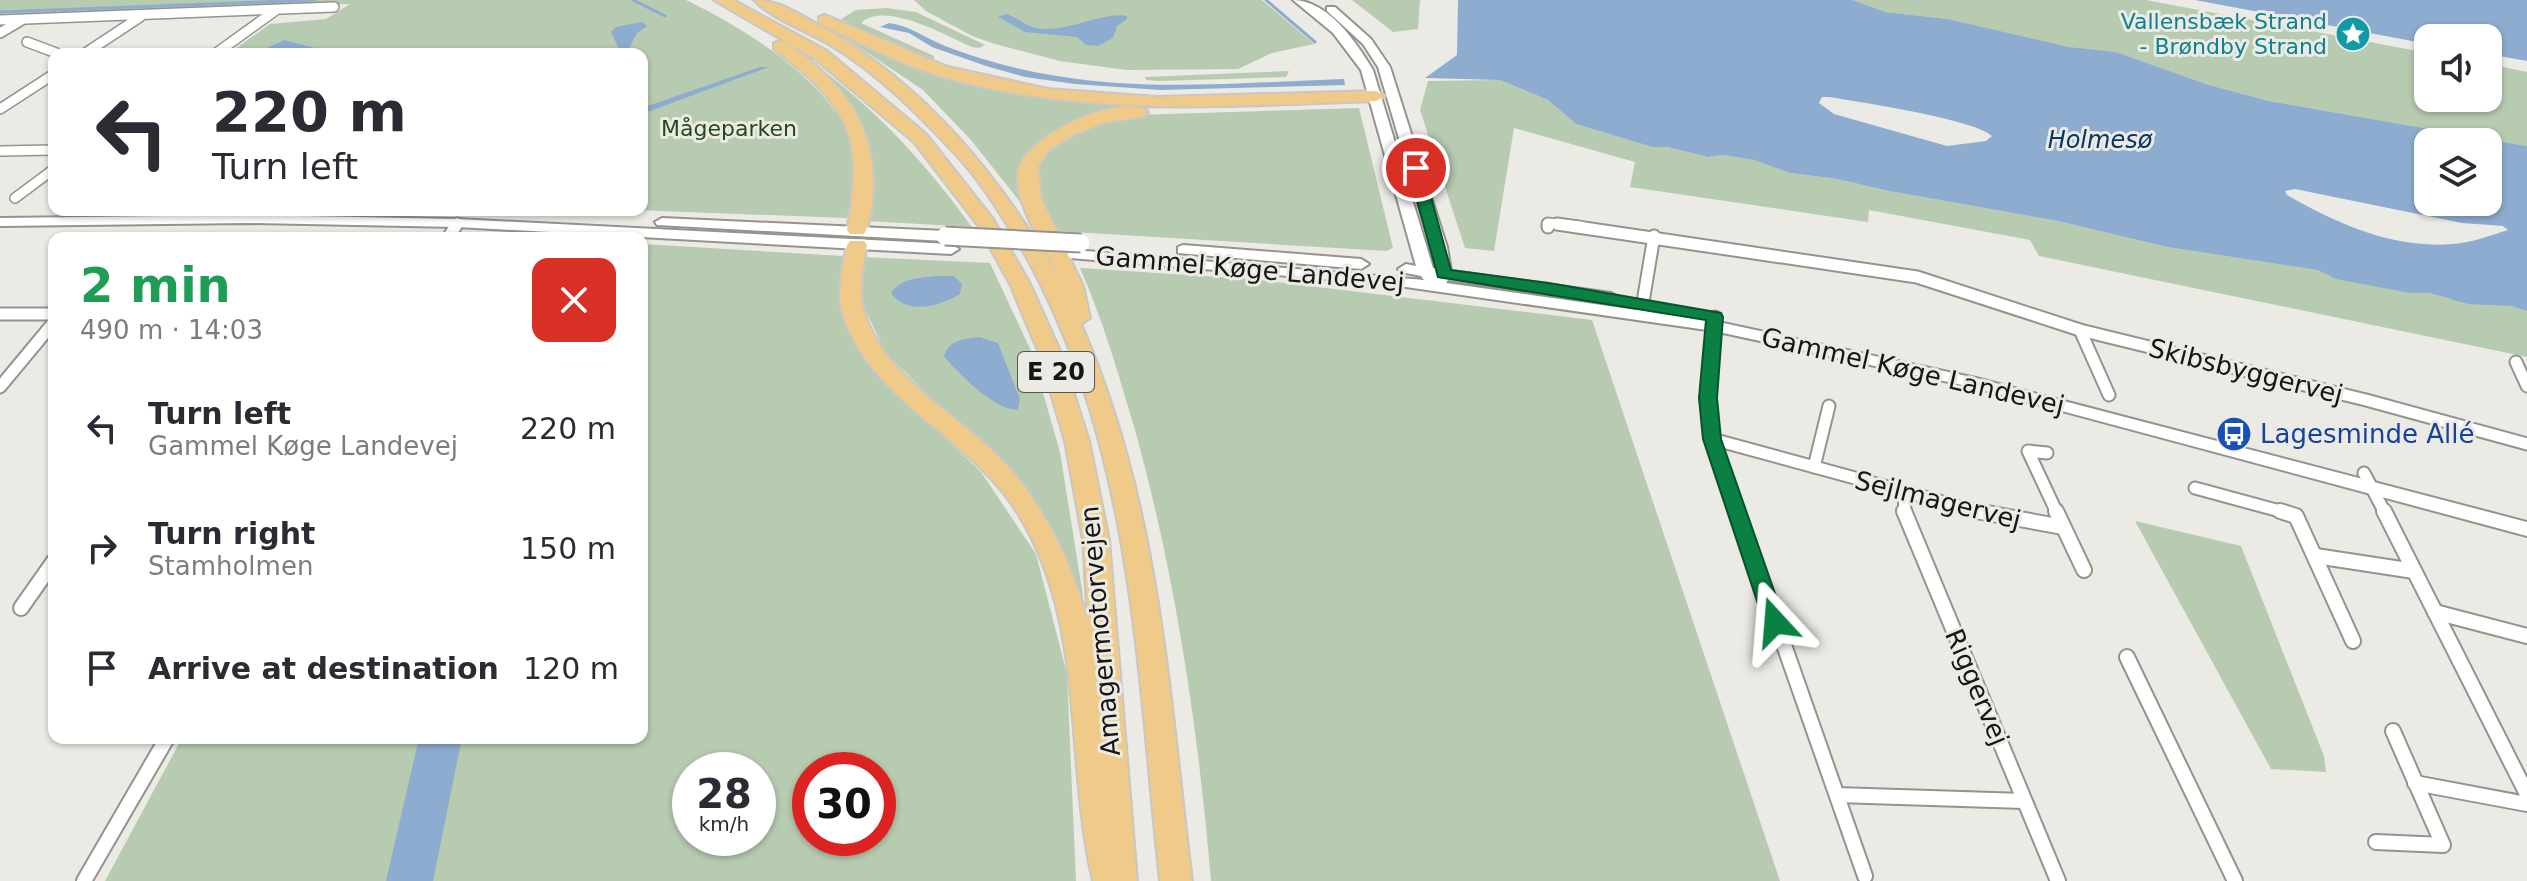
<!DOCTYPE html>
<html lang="en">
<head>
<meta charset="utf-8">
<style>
	:root { --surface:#fff; --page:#f7f7f7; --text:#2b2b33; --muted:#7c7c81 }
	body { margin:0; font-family:"DejaVu Sans",sans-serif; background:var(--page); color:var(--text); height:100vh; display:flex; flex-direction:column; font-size:30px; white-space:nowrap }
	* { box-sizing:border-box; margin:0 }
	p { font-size:26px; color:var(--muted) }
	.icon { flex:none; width:44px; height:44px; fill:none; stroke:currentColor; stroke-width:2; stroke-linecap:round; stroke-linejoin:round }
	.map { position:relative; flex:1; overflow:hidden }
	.sheet { position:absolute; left:48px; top:232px; width:600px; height:512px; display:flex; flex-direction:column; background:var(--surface); border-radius:16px; box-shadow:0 2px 6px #0004 }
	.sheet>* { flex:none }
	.banner { position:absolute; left:48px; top:48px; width:600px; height:168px; border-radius:16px; box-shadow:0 2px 6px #0004; background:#fff; color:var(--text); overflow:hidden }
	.controls { position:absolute; left:2414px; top:24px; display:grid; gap:16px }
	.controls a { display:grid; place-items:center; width:88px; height:88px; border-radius:16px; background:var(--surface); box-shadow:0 2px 6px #0004; font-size:40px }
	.speed { position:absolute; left:672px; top:752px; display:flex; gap:16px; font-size:40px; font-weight:700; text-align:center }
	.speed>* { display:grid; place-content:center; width:104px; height:104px; border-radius:50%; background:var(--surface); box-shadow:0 2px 6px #0004; line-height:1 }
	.speed small { font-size:20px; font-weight:400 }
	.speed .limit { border:12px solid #d22; background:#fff; color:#111 }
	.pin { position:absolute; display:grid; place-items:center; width:68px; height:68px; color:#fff; margin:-34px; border:4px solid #fff; border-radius:50%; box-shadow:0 2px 8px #0007 }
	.me { position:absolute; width:88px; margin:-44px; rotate:341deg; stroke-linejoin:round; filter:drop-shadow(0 0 6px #0008) }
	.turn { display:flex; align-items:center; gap:28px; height:168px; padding:0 32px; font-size:36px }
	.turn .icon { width:104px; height:104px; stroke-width:2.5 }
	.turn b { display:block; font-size:56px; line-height:68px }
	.round { display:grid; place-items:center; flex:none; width:84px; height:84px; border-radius:16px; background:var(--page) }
	.headline { display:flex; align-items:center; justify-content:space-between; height:136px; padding:0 32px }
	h1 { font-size:48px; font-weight:700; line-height:60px; color:#1e9e55 }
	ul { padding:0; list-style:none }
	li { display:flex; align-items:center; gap:24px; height:120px; padding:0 32px }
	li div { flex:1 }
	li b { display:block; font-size:30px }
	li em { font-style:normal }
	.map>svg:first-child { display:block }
	.green { fill:#b6cbb0; fill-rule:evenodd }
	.water { fill:#8dacd0; fill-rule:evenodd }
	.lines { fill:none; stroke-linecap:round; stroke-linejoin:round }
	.stream { stroke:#8dacd0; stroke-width:3 }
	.street-far2-casing { stroke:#94938e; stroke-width:12 }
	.street-far1-casing { stroke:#94938e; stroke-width:15 }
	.street-casing { stroke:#94938e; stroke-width:18 }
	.secondary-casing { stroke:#94938e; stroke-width:4 }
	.highway-casing { stroke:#c7c7c6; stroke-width:4 }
	.street-far2 { stroke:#fff; stroke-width:9 }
	.street-far1 { stroke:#fff; stroke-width:11 }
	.street { stroke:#fff; stroke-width:14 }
	.secondary { fill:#fff; fill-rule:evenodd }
	.highway { fill:#f0ca88; fill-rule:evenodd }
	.secondary-bridge-casing { stroke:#94938e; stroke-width:21; stroke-linecap:butt }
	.secondary-bridge { stroke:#fff; stroke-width:17 }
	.route { fill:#0b8043; stroke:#07532c; stroke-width:2 }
	.labels { text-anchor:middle; stroke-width:6; stroke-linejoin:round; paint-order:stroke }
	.far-culture-label { font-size:22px; fill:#0d838f; stroke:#eceae5; text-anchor:end }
	.far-park-label { font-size:22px; fill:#244b17; stroke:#eceae5 }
	.far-water-label { font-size:24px; font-style:italic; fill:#073865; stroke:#eceae5 }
	.shield { fill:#eceae5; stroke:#565552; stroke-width:2 }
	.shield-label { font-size:24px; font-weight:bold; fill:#151513 }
	.street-label { font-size:26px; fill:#151513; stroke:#eceae5 }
	.transit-label { font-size:26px; fill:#164399; stroke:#eceae5; text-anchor:start }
</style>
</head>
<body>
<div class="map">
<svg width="2527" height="881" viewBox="0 0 2527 881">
	<rect width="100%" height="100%" fill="#eceae5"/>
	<g class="green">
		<path d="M0 0H686C742 27 826 78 850 138 860 163 852 193 847 218L634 210H642V54H228L270 24 326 19 350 4 0 14Z"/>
		<path d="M914 0H1262L1314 44 1272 53 1238 69 1126 70 1060 61 995 44 972 36 926 11Z"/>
		<path d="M1352 0H1420L1418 29 1393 32Z"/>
		<path d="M1853 0H2146L2428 53V98H2488V64L2527 72V146L2269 101 2209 85 2116 52 2068 48 1948 19 1884 12Z"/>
		<path d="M886 8 916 12 985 45 979 48 972 47C946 36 885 0 861 23L934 56 933 62 903 51 841 19 856 10Z"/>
		<path d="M842 31 1029 95 1358 101 1135 109 1032 150 1027 203H1021L971 140 923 90 838 33Z"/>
		<path d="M784 42C863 96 915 149 972 227L867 221C869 205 873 188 873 171 874 112 822 77 781 43Z"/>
		<path d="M1289 71 1286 77 1158 81 1146 80 1145 77Z"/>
		<path d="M1500 80 1548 100 1576 124 1652 147H1666L1708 157 1723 155 1754 160 1790 173 1837 179 1889 191 2058 221 2167 247 2319 270 2410 293H2429L2449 299 2511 306 2527 311V357L2039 256 2030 240 1869 210 1868 222 1630 187 1635 162 1514 128 1494 251 1465 248 1420 110 1428 81Z"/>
		<path d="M1359 108 1393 248 1386 251 1055 231 1036 183 1037 168 1045 153 1074 130 1134 115Z"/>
		<path d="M642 244 844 256 840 294 847 326 860 352 878 375 981 472 1036 554 1067 674 1076 881H105L182 738H642ZM690 770H758V838H690ZM810 770H878V838H810Z"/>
		<path d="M862 257 990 263 1031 351 1060 452 1083 596 1074 599 996 456 939 406 885 352 859 296Z"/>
		<path d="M1080 268 1252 279 1592 320 1780 881H1211C1198 728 1176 578 1135 430 1119 376 1103 320 1080 268Z"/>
		<path d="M2135 521 2241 546 2324 756 2326 772 2271 769Z"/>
	</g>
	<g class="water">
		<path d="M1458 0H1853L1885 12 1948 19 2068 47 2116 52 2209 85 2269 101 2527 146V311L2511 306 2468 304 2429 293H2410L2336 279 2318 270 2167 247 2058 221 1889 191 1837 179 1790 173 1754 160 1723 155 1708 157 1667 147H1652L1576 124 1548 100 1500 80 1425 78 1457 55ZM1829 97C1859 102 1974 119 1992 136L1986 141 1947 146 1834 114 1819 103 1822 97ZM2428 142H2488V202H2428ZM2295 189 2462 223 2503 226 2508 230C2492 235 2471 243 2453 244 2393 249 2338 224 2287 195L2285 191Z"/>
		<path d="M2195 0H2527V61L2488 54V38H2428V44Z"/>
		<path d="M1006 14C1016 17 1026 26 1036 28 1065 34 1104 11 1127 16V19L1117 26 1113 38 1098 46 1086 45 1077 37 1025 32 998 17Z"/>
		<path d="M642 22 647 26 637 33 629 48 619 49 611 32 616 27Z"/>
		<path d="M889 23C911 26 925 38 945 46 981 60 1019 70 1057 76 1152 92 1249 82 1344 79L1345 85 1160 90 1075 84 1025 77 986 66 932 47 909 33 880 27Z"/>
		<path d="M284 40 337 54H254Z"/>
		<path d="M760 67H769L642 114V108Z"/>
		<path d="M936 276H954L962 284 960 294C940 306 907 316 891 293 902 278 918 278 936 276Z"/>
		<path d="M979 337 998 343 1020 399 1018 410C994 410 959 374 944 356 949 340 964 339 979 337Z"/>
		<path d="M419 738H462L433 881H386Z"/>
	</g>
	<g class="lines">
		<g class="stream">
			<path d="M633 0 665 16"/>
			<path d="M1266 0 1315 42"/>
			<path d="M0 12 314 0"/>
		</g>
		<defs>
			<g id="street-far2">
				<path d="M0 20 334 7"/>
				<path d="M0 33 22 20"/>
				<path d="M27 42 59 54"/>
				<path d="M84 54 140 17"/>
				<path d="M215 54 276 10"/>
				<path d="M0 109 54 74"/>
				<path d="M0 151 54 150"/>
				<path d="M15 198 54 169"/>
				<path d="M455 226 457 223"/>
				<path d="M1548 226V223L1581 226"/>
			</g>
			<g id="street-far1">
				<path d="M1548 224V227"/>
				<path d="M1557 224 1917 277 2080 330"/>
				<path d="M448 238 457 224"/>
				<path d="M0 314H54"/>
				<path d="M1641 314 1654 236"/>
				<path d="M1715 317 1708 398 1712 439 1738 513"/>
				<path d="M2516 362 2527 386"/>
				<path d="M0 387 54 322"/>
				<path d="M2109 395 2080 330 2366 400 2527 444"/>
				<path d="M1712 439 1983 513"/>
				<path d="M2047 453 2028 451 2057 513"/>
				<path d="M1814 467 1829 406"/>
				<path d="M2364 473 2385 513"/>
				<path d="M2195 488 2287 513"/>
				<path d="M1904 493 1905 513"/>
			</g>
			<g id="street">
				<path d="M1737 511 1865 876"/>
				<path d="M1904 511 2058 881"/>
				<path d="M1976 511 2063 527"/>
				<path d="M2056 511 2084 570"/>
				<path d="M2280 511 2296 516 2353 641"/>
				<path d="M2384 511 2527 794"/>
				<path d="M2316 556 2414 571"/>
				<path d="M21 608 54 561"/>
				<path d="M2435 612 2527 636"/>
				<path d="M2127 657 2235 881"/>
				<path d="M2415 783 2527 804"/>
				<path d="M1837 795 2024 801"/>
				<path d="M2376 842 2443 845 2393 731"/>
				<path d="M84 881 167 738"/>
			</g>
			<g id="secondary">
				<path d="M1293 0C1328 0 1357 43 1373 70L1433 268H1435L1431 247 1378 67 1363 44 1327 11V7H1335L1371 39 1390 67 1447 247 1451 271 1611 293 1619 298 1611 303 1448 280 1446 283 1714 321 1976 378 2527 522V536L1976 388 1714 331 1385 284 1058 257V251L1063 249 1424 280 1421 276 1401 272 1398 269 1406 264 1416 266 1361 70 1333 33Z"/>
				<path d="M248 215 457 219 951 244 959 249 951 254 457 227 248 223 0 226V218Z"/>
				<path d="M662 218 945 231 953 236 945 241 657 225 655 222Z"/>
				<path d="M1183 245 1361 259 1369 264 1361 269 1178 253V247Z"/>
			</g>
			<g id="highway">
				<path d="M714 0H733L827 51 926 134 993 219 1030 284 1061 353 1089 441 1109 540 1137 881H1093C1063 754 1089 613 1009 500 961 434 865 394 842 311 837 290 843 266 847 245L850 241H864L867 245C863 266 858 290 864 311 885 382 966 417 1011 470 1048 513 1072 566 1088 621L1083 540 1065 441 1039 353 1010 284 977 224 914 142 815 59Z"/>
				<path d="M754 0C780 0 798 14 821 26 926 85 1001 178 1060 280 1047 252 1013 202 1018 171 1024 135 1126 90 1148 112L1145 116 1103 123 1073 135 1048 151 1038 167 1041 198 1083 286 1090 318 1081 324C1160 505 1168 688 1192 881H1160C1137 669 1133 450 1027 258 1007 224 986 188 959 158 921 117 880 75 832 46 808 31 773 20 754 0Z"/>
				<path d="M825 15 948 67 1048 89 1157 97 1376 91 1385 96 1376 101C1228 106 1079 118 936 75 895 62 857 42 819 23V17Z"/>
				<path d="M780 41C793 45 806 57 816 66 856 101 875 138 873 192 872 205 871 223 864 234H850L847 230C865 137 849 106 774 49V43Z"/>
			</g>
		</defs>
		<use href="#street-far2" class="street-far2-casing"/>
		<use href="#street-far1" class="street-far1-casing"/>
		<use href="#street" class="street-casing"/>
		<use href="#secondary" class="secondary-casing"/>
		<use href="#highway" class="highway-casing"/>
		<use href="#street-far2" class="street-far2"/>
		<use href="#street-far1" class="street-far1"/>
		<use href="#street" class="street"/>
		<use href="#secondary" class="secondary"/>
		<use href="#highway" class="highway"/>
		<defs>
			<path id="secondary-bridge" d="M945 236 1081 243"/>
		</defs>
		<use href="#secondary-bridge" class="secondary-bridge-casing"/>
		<use href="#secondary-bridge" class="secondary-bridge"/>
	</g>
	<path class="route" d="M1416 164 1423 168 1451 270 1549 283 1721 313 1723 317 1717 398 1721 439 1785 622 1782 627H1767L1764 622 1703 439 1699 398 1706 320 1438 277 1408 168Z"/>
	<defs>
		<symbol id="sight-disc" viewBox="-11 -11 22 22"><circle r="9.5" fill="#0f9aa8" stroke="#eceae5"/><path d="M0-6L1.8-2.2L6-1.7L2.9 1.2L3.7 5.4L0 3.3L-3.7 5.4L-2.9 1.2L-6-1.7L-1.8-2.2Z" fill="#fff"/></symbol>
		<symbol id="bus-disc" viewBox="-11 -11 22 22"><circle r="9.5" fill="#1a4fb4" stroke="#eceae5"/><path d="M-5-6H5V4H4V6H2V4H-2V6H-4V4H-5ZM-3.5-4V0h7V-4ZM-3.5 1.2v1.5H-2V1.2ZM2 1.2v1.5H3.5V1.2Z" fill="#fff"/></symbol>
	</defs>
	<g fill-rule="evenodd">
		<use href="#sight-disc" x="2333" y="14" width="40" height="40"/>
		<use href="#bus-disc" x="2214" y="414" width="40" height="40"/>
	</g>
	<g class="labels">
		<g class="far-culture-label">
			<text x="2327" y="29">Vallensbæk Strand<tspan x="2327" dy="25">- Brøndby Strand</tspan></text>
		</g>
		<g class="far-park-label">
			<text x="729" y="136">Mågeparken</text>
		</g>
		<g class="far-water-label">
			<text x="2100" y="148">Holmesø</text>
		</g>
		<rect class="shield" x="1018" y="352" width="76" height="40" rx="6"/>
		<g class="shield-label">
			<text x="1056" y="380">E 20</text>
		</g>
		<g class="street-label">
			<text transform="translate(1250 269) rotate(5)" y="9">Gammel Køge Landevej</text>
			<text transform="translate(1913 371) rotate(13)" y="9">Gammel Køge Landevej</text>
			<text transform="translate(2246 371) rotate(14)" y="9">Skibsbyggervej</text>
			<text transform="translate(1938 500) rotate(14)" y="9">Sejlmagervej</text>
			<text transform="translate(1100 631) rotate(-95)" y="9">Amagermotorvejen</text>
			<text transform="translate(1977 687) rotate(67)" y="9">Riggervej</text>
		</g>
		<g class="transit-label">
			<text x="2260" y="443">Lagesminde Allé</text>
		</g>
	</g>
</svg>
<div class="controls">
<a><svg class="icon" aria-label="sound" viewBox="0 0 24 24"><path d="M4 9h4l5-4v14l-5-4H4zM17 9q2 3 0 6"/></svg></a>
<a><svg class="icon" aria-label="layers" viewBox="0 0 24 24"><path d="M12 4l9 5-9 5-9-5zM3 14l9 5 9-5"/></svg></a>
</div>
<div class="speed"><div>28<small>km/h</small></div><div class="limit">30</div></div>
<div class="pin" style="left:1416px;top:168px;background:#d93025"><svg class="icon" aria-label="arrive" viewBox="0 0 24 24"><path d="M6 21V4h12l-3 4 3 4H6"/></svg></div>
<svg class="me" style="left:1775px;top:622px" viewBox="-20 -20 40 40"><path d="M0-17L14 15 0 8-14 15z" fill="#0b8043" stroke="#fff" stroke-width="4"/></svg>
<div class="banner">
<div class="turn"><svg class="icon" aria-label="left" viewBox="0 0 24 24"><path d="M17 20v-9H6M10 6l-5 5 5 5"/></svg><div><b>220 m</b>Turn left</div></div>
</div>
<section class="sheet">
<div class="headline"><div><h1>2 min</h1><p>490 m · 14:03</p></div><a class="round" style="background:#d93025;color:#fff"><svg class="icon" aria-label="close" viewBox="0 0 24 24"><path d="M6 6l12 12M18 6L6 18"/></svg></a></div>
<ul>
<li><svg class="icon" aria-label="left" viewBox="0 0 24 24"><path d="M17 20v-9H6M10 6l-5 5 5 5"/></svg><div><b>Turn left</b><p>Gammel Køge Landevej</p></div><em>220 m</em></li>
<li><svg class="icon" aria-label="right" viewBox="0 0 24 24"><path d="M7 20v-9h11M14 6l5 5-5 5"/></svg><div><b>Turn right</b><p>Stamholmen</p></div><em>150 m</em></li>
<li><svg class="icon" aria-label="arrive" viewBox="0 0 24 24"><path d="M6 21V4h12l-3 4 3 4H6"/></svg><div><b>Arrive at destination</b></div><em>120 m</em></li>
</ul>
</section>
</div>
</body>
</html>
